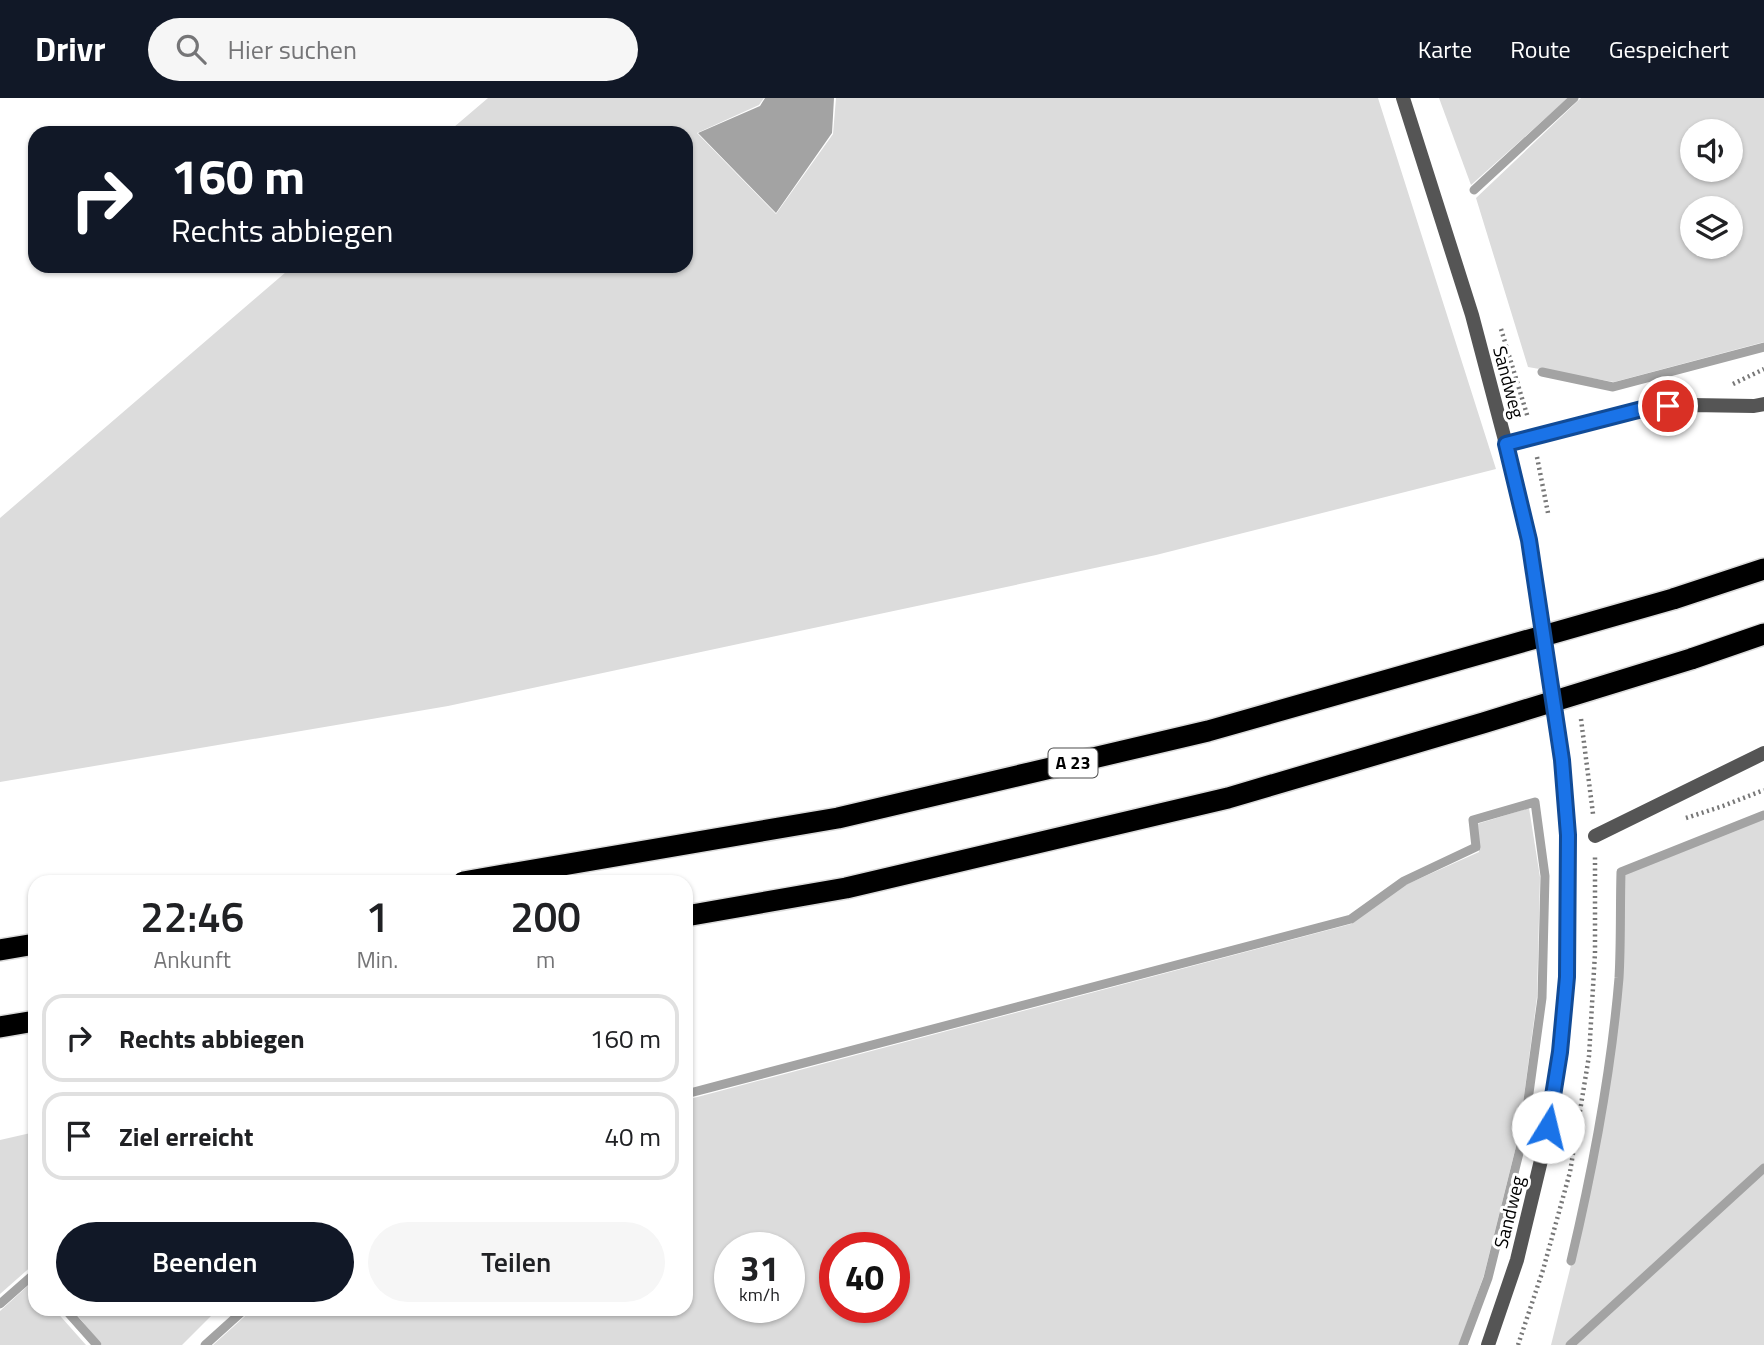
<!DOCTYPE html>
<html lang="de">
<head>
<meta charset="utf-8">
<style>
	:root { --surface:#fff; --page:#f6f6f6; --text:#202124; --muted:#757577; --line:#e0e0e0; --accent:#111827 }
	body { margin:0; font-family:"Titillium Web",sans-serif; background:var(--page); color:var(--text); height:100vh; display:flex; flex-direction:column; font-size:26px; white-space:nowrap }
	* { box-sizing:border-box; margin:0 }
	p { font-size:23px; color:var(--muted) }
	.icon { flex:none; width:38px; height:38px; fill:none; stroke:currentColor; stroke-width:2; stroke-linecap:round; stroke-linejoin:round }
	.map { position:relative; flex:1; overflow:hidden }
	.panel { position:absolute; left:28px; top:777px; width:665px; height:441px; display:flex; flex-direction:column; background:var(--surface); border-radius:21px; box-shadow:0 2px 5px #0004 }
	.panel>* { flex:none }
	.hud { position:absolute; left:28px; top:28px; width:665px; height:147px; border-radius:21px; box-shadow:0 2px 5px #0004; background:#111827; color:#fff; overflow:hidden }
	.buttons { position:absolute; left:1680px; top:21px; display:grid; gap:14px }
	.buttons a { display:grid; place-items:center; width:63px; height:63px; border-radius:50%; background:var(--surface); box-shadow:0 2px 5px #0004; font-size:35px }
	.speed { position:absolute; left:714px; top:1134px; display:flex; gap:14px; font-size:35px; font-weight:700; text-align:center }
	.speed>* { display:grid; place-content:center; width:91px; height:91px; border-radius:50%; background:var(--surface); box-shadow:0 2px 5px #0004; line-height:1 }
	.speed small { font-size:18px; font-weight:400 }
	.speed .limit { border:10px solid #d22; background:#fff; color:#111 }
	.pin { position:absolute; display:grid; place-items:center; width:60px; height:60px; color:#fff; margin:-30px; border:4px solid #fff; border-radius:50%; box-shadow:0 2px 7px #0007 }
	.me { position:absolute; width:77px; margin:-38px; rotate:9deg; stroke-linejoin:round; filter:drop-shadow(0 0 5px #0008) }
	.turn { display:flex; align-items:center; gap:24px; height:147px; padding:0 28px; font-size:32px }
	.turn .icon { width:91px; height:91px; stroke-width:2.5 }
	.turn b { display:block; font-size:49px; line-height:60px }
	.eta { display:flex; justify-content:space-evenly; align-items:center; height:119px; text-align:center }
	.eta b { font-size:42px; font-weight:600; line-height:49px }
	.cta { display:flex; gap:14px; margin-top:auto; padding:14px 28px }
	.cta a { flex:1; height:80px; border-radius:42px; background:var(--accent); color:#fff; font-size:28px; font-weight:600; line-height:80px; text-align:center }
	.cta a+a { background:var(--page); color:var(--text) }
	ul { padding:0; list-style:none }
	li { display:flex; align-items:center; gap:21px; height:88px; margin:0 14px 10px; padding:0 14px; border:4px solid var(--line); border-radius:21px }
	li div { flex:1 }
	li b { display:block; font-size:26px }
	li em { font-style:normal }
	header { display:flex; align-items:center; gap:42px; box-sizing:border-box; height:98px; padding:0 35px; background:var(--accent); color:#fff }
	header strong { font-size:33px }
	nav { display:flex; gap:38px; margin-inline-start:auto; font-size:24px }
	.search { width:490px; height:63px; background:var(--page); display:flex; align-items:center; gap:18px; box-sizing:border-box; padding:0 24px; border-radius:38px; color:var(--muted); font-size:26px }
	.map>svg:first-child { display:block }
	.green { fill:#dcdcdc; fill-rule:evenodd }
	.water { fill:#a3a3a3 }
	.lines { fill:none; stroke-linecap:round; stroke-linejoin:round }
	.stream { stroke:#a3a3a3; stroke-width:9 }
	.motorway-casing { stroke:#dbdbdb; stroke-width:24 }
	.path { stroke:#777; stroke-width:4.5; stroke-dasharray:2 3.5; stroke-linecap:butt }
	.service { stroke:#555; stroke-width:14 }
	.tertiary { stroke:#555; stroke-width:14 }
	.motorway { stroke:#000; stroke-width:21 }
	.motorway-bridge-casing { stroke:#dbdbdb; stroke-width:24; stroke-linecap:butt }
	.motorway-bridge { stroke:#000; stroke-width:21 }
	.route-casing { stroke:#114b97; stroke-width:18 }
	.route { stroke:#1a73e8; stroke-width:12 }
	.labels { text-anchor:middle; stroke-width:6; stroke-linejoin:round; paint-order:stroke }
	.shield { fill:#fff; stroke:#4c4c4c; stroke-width:2 }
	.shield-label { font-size:18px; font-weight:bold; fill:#000 }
	.street-label { font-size:19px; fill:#000; stroke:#fff }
</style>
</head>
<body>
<header>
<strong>Drivr</strong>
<div class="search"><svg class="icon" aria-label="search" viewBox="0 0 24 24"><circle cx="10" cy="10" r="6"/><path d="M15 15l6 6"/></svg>Hier suchen</div>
<nav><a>Karte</a><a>Route</a><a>Gespeichert</a></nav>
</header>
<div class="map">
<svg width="1764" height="1247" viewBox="0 0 1764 1247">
	<rect width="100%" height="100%" fill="#fff"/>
	<g class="green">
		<path d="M488 0H764L759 7 697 35 776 116 833 36 836 0H1378L1496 371 1156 457 448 608 0 684V420L293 168H686V35H447Z"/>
		<path d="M1439 0H1568L1471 87Z"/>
		<path d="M1581 0H1764V244L1614 284 1528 269 1476 100ZM1731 33V72H1692V33ZM1731 110V149H1692V110Z"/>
		<path d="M1529 710 1540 779 1537 899 1519 1036 1484 1177 1459 1247H213L253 1211H686V1002L1351 826 1403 788 1479 754 1477 726ZM730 1150H789V1209H730ZM835 1150H894V1209H835Z"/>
		<path d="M1764 720V1068L1567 1247H1551L1592 1083 1609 990 1621 881 1622 777Z"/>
		<path d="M35 1034V1166H34L0 1196V1042Z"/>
		<path d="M1764 1074V1247H1573Z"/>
		<path d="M31 1185 35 1189V1211H54L86 1247H0V1213Z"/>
		<path d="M72 1211H218L182 1247H102Z"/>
	</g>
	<path class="water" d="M765 0H834L832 35 776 115 698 35 760 8Z"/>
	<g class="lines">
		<g class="stream">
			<path d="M1474 92 1574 0"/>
			<path d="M1542 274 1613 289 1764 249"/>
			<path d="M686 996 1351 821 1404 783 1476 749 1473 722 1535 704 1545 778 1542 900 1523 1039 1488 1180 1463 1247"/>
			<path d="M1571 1163C1593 1070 1611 976 1619 880 1621 845 1620 809 1621 774L1764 717"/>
			<path d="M0 1206 34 1176 35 1178"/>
			<path d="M65 1211 97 1247"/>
			<path d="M205 1247 245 1211"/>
			<path d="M1570 1247 1764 1070"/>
		</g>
		<defs>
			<g id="motorway">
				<path d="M1673 501 1764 471"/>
				<path d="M1691 561 1764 536"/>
				<path d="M0 852 35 846"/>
				<path d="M0 929 35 923"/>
			</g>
		</defs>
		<use href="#motorway" class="motorway-casing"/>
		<g class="path">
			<path d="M1501 231 1528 320"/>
			<path d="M1733 286 1764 271"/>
			<path d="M1537 359 1548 415"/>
			<path d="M1581 621 1593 716"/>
			<path d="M1686 720 1723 708 1764 692"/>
			<path d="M1518 1247 1543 1172 1570 1074 1589 958 1595 855V756"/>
		</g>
		<g class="service">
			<path d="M1506 346 1646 310 1691 307 1754 308 1764 306"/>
			<path d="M1595 738 1764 655"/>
		</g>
		<path class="tertiary" d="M1403 0 1472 217 1506 346 1529 442 1562 661 1568 737 1567 879 1560 954 1543 1054 1517 1162 1488 1247"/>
		<use href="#motorway" class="motorway"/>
		<defs>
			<g id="motorway-bridge">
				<path d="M463 784 838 720 1208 633 1673 501"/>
				<path d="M686 818 846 790 1228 700 1483 625 1691 561"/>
			</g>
		</defs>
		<use href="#motorway-bridge" class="motorway-bridge-casing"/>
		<use href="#motorway-bridge" class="motorway-bridge"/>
	</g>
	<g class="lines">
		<defs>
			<path id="route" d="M1548 1029 1560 954 1567 879 1568 737 1562 662 1529 442 1506 346 1646 310 1668 308"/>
		</defs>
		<use href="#route" class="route-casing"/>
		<use href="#route" class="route"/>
	</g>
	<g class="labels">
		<rect class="shield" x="1048.5" y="650.5" width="49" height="29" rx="5"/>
		<g class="shield-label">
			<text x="1073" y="671">A 23</text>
		</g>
		<g class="street-label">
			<text transform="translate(1509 284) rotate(75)" y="7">Sandweg</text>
			<text transform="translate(1509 1114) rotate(-76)" y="7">Sandweg</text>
		</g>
	</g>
</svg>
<div class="buttons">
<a><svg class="icon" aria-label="sound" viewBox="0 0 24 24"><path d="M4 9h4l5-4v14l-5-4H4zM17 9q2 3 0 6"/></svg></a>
<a><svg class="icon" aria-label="layers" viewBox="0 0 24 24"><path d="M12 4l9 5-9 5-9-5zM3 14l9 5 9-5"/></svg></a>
</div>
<div class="speed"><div>31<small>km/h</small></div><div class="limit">40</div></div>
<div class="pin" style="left:1668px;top:308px;background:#d93025"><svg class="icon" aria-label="arrive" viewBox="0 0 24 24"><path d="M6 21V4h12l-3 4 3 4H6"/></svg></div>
<svg class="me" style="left:1548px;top:1029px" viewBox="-20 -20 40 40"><circle r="19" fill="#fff"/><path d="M0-13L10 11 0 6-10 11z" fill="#1a73e8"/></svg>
<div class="hud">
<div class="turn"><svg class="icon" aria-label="right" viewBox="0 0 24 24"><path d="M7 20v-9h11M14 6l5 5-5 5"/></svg><div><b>160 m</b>Rechts abbiegen</div></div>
</div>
<section class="panel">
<div class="eta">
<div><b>22:46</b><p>Ankunft</p></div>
<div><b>1</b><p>Min.</p></div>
<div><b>200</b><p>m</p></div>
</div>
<ul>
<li><svg class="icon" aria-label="right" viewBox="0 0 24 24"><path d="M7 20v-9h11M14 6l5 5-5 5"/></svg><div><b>Rechts abbiegen</b></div><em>160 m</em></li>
<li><svg class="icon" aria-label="arrive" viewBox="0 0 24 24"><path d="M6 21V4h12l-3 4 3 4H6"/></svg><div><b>Ziel erreicht</b></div><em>40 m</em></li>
</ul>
<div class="cta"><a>Beenden</a><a>Teilen</a></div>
</section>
</div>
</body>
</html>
